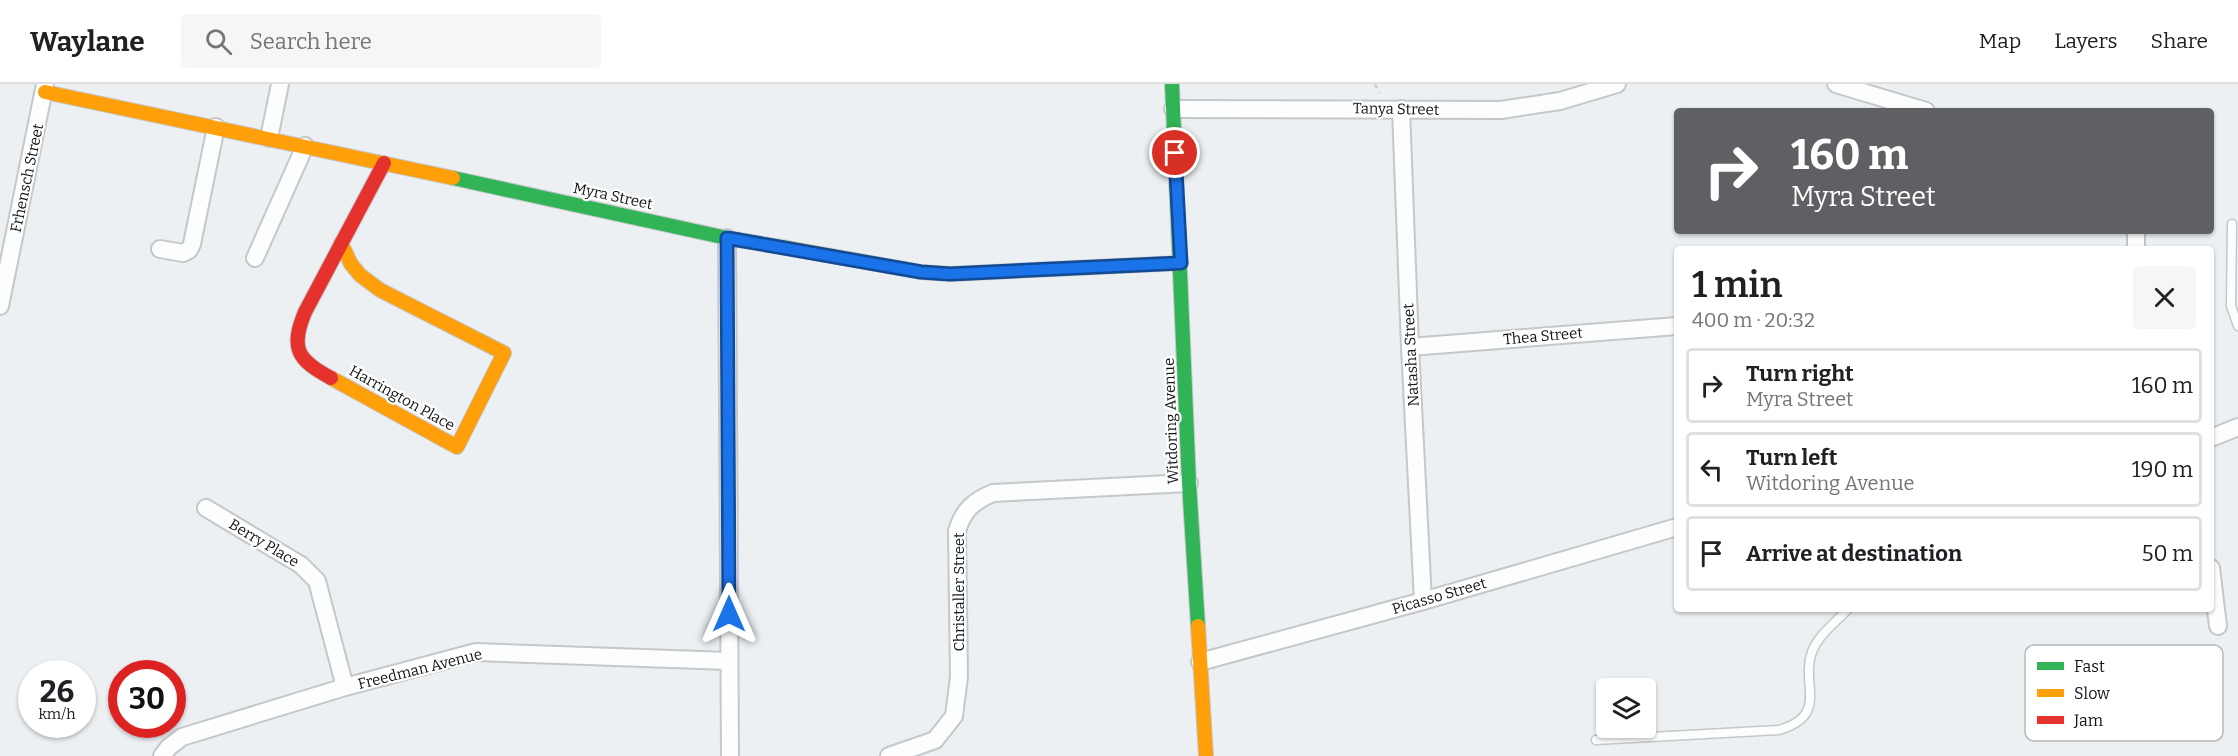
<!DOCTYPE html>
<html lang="en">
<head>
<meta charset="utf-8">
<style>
	:root { --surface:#fff; --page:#f6f6f6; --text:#202124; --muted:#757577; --line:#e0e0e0 }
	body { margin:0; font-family:Bitter,serif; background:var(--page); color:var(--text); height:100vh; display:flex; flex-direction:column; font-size:22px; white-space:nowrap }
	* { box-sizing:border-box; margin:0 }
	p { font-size:20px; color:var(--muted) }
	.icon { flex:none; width:33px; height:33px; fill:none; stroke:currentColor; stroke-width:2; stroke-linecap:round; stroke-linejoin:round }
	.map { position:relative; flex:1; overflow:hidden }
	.panel { position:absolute; left:1674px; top:162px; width:540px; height:366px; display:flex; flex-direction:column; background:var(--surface); border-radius:6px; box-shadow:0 2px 4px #0004 }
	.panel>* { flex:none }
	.banner { position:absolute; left:1674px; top:24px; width:540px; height:126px; border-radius:6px; box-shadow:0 2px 4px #0004; background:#5e6063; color:#fff; overflow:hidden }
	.controls { position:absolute; left:1596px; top:594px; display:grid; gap:12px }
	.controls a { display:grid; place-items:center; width:60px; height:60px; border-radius:6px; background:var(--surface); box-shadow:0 2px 4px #0004; font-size:30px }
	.speed { position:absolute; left:18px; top:576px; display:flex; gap:12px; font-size:30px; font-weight:700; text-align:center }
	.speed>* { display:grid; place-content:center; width:78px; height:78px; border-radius:50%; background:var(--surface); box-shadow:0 2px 4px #0004; line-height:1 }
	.speed small { font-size:15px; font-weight:400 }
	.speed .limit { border:9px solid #d22; background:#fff; color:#111 }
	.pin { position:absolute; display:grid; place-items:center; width:51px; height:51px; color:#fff; margin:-26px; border:3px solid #fff; border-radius:50%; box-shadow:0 2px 6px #0007 }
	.me { position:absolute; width:66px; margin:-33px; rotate:0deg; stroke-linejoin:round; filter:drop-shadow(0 0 4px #0008) }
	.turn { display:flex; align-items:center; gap:21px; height:126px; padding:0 18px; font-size:27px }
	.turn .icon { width:78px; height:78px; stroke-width:2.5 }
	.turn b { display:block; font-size:42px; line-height:51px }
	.round { display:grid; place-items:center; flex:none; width:63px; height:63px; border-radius:6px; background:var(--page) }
	.headline { display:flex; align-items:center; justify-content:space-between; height:102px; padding:0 18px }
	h1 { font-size:36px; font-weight:600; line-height:45px }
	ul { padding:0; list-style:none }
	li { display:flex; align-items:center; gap:18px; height:75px; margin:0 12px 9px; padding:0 6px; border:3px solid var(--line); border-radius:6px }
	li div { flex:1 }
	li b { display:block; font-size:22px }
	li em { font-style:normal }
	header { display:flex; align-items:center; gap:36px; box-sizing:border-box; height:84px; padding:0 30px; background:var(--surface); border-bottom:2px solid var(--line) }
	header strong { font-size:28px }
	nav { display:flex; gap:33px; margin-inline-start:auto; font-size:21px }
	.search { width:420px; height:54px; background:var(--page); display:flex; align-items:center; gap:15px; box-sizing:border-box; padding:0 21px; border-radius:6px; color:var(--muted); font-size:22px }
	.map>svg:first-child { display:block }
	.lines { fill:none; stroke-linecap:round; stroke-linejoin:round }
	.lane-casing { stroke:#c5c7ca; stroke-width:11 }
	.street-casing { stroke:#c5c7ca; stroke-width:20 }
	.fast-casing { stroke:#c5c7ca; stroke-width:16 }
	.slow-casing { stroke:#c5c7ca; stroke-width:16 }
	.jam-casing { stroke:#c5c7ca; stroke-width:16 }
	.path { stroke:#cfd1d1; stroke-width:3; stroke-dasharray:4.5 4.5; stroke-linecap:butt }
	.lane { stroke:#fcfdfd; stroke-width:8 }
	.street { stroke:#fcfdfd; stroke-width:16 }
	.fast { stroke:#30b455; stroke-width:14 }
	.slow { stroke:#ff9f0a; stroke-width:14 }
	.jam { stroke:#e5322d; stroke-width:14 }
	.route-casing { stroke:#114b97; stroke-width:15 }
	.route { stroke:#1a73e8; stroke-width:10 }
	.labels { text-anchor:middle; stroke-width:4.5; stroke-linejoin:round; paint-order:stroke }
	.street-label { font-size:15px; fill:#111315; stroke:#fff }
	.key { fill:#fff; stroke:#b8b8b9; stroke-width:1.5 }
	.key-label { font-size:16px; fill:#111315 }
</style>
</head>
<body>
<header>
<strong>Waylane</strong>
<div class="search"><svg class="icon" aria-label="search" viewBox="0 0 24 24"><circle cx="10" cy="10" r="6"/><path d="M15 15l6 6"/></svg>Search here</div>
<nav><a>Map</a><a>Layers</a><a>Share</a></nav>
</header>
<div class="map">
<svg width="2238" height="672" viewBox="0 0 2238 672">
	<rect width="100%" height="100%" fill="#edf0f3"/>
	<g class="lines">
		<defs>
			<g id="lane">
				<path d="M2232 140 2231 222 2238 242"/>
				<path d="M1596 656 1779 646C1830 631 1800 600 1812 568 1818 551 1836 538 1848 525"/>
			</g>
			<g id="street">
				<path d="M1836 0 1926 27"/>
				<path d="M1173 25 1501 26 1560 17 1617 0"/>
				<path d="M1401 25 1410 263 1423 517"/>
				<path d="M269 54 280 0"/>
				<path d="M727 154 730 672"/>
				<path d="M160 165 183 169 189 166 192 160 216 43"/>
				<path d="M2136 165V147"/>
				<path d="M255 174 305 62"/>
				<path d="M0 222 45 0"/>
				<path d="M1410 263 1677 242"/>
				<path d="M2211 354 2238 343"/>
				<path d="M206 424 301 481 317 497 345 603"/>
				<path d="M2211 484 2218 542"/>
				<path d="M1200 578 1423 517 1677 443"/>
				<path d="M162 672 169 663 182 653 345 603 476 568 729 577"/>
				<path d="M889 672 935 656 954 632 959 593 957 447C963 427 973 417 993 409L1189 399"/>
			</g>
			<g id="fast">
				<path d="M1172 0 1189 399 1198 542"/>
				<path d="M453 94 727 154 787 164"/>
			</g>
			<g id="slow">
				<path d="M45 8 453 94"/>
				<path d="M787 164 921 188 950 190 1181 179"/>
				<path d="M331 294 457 363 504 269 380 206 360 191 351 180 341 159"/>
				<path d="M1198 542 1206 672"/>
			</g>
			<path id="jam" d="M331 294C297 276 290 264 305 228L384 79"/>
		</defs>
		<use href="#lane" class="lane-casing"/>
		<use href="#street" class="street-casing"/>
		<use href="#fast" class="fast-casing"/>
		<use href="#slow" class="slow-casing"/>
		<use href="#jam" class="jam-casing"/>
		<path class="path" d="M1375 0 1379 9"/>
		<use href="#lane" class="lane"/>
		<use href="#street" class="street"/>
		<use href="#fast" class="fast"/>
		<use href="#slow" class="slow"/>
		<use href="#jam" class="jam"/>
	</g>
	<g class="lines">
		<defs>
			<path id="route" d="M729 530 727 154 921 188 950 190 1181 179 1175 69"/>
		</defs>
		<use href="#route" class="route-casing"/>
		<use href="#route" class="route"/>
	</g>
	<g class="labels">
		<g class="street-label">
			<text transform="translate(1396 25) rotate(1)" y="5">Tanya Street</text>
			<text transform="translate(27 94) rotate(-78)" y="5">Frhensch Street</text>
			<text transform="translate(613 112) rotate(12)" y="5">Myra Street</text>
			<text transform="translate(1543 252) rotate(-5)" y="5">Thea Street</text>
			<text transform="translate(1411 271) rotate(-93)" y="5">Natasha Street</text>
			<text transform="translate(402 314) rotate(29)" y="5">Harrington Place</text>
			<text transform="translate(1171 337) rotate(-92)" y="5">Witdoring Avenue</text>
			<text transform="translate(264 459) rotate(31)" y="5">Berry Place</text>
			<text transform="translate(959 508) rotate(-90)" y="5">Christaller Street</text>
			<text transform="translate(1439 512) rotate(-16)" y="5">Picasso Street</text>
			<text transform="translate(420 585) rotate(-14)" y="5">Freedman Avenue</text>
		</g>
	</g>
	<rect x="2025" y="561" width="198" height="96" rx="9" class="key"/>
	<rect x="2037" y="578" width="27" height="8" fill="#30b455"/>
	<rect x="2037" y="605" width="27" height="8" fill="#ff9f0a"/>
	<rect x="2037" y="632" width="27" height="8" fill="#e5322d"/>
	<g class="key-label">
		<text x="2074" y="588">Fast</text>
		<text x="2074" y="615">Slow</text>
		<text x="2074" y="642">Jam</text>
	</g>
</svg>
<div class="controls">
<a><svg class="icon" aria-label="layers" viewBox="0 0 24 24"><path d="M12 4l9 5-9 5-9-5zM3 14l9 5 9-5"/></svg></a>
</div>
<div class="speed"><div>26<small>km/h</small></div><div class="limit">30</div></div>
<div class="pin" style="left:1175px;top:69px;background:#d93025"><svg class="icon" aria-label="arrive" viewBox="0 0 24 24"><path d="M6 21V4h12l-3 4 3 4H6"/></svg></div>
<svg class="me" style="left:729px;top:530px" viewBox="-20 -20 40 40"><path d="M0-17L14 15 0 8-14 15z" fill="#1a73e8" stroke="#fff" stroke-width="4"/></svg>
<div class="banner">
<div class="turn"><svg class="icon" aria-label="right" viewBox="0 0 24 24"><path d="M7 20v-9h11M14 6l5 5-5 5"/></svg><div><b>160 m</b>Myra Street</div></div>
</div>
<section class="panel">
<div class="headline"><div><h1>1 min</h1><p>400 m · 20:32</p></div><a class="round"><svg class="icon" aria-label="close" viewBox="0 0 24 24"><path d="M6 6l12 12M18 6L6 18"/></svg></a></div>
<ul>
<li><svg class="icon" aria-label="right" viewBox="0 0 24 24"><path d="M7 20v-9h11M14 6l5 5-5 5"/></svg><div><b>Turn right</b><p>Myra Street</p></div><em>160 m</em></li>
<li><svg class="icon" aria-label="left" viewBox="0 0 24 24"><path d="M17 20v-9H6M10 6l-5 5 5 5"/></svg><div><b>Turn left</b><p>Witdoring Avenue</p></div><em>190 m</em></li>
<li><svg class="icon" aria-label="arrive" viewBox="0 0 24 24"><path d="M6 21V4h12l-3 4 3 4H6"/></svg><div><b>Arrive at destination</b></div><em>50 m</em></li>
</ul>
</section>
</div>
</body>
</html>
